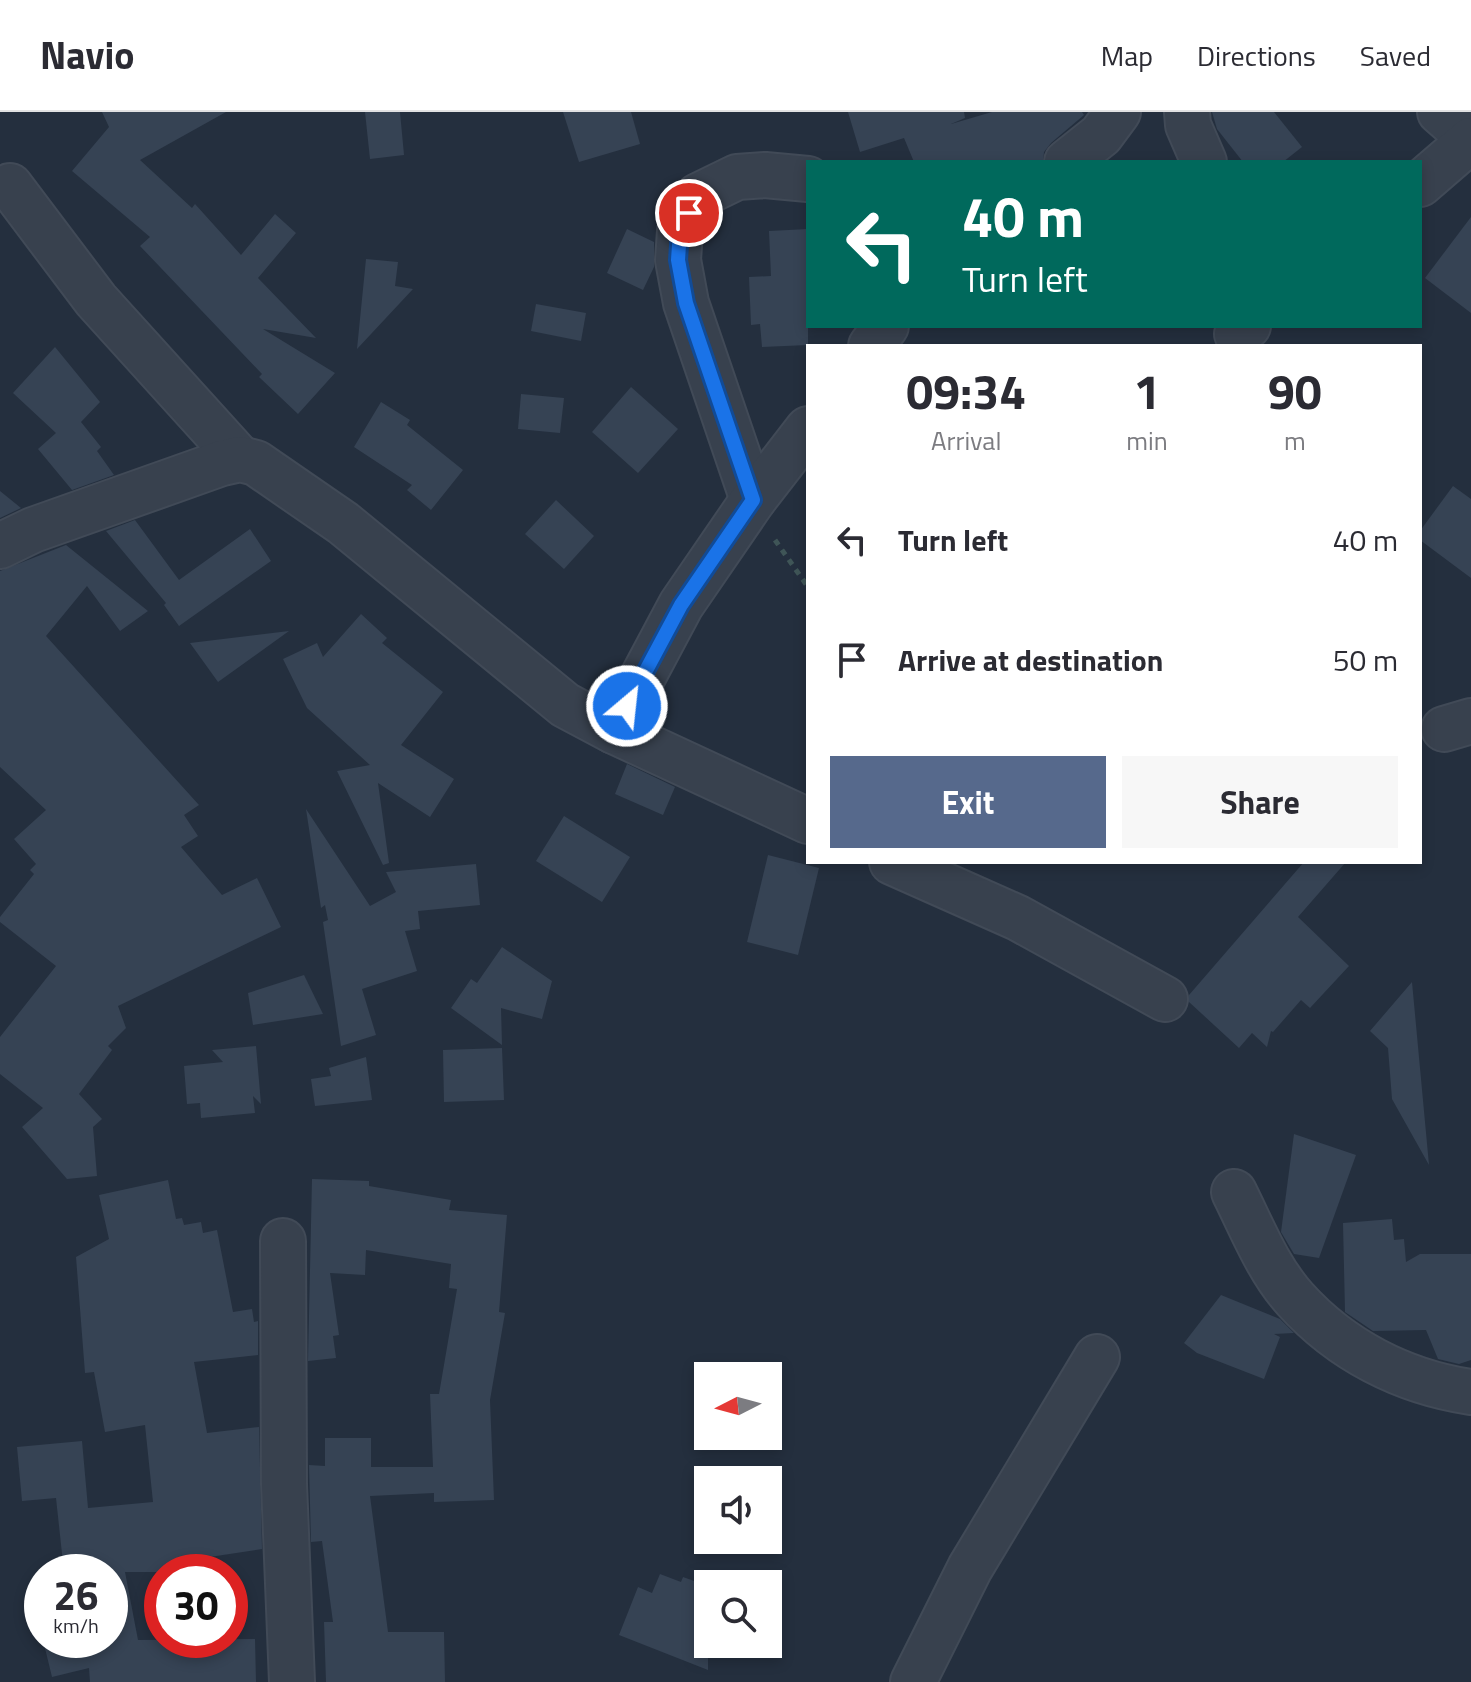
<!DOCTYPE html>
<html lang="en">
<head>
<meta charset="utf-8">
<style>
	:root { --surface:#fff; --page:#f7f7f7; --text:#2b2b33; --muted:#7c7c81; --line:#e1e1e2; --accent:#56698c }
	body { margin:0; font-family:"Titillium Web",sans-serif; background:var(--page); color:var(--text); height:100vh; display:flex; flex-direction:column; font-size:30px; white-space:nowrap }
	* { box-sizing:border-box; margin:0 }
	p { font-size:26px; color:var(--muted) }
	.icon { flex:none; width:44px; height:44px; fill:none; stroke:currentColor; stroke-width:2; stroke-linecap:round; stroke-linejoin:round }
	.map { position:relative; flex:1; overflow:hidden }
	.drawer { position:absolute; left:806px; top:232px; width:616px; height:520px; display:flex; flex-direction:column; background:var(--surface); border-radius:0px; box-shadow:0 4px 12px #0003 }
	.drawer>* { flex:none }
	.banner { position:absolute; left:806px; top:48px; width:616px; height:168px; border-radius:0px; box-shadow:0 4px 12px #0003; background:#00695c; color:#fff; overflow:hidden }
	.needle { width:52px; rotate:264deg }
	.controls { position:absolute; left:694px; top:1250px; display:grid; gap:16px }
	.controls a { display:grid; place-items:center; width:88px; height:88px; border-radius:0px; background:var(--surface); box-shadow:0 4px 12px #0003; font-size:40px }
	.speed { position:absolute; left:24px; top:1442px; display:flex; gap:16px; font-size:40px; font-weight:700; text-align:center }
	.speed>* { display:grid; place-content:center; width:104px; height:104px; border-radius:50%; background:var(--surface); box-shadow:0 4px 12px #0003; line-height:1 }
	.speed small { font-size:20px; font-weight:400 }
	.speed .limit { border:12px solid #d22; background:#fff; color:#111 }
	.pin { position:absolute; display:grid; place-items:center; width:68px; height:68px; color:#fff; margin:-34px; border:4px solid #fff; border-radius:50%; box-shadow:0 2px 8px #0007 }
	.me { position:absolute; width:88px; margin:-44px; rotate:28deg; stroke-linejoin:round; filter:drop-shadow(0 0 6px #0008) }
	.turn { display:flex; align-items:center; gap:28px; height:168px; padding:0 24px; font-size:36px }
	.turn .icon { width:104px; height:104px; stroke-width:2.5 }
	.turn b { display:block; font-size:56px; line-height:68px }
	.eta { display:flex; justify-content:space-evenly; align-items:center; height:136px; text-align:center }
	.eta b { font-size:48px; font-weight:700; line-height:56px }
	.cta { display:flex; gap:16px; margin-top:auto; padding:16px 24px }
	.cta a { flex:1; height:92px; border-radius:0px; background:var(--accent); color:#fff; font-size:32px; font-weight:700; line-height:92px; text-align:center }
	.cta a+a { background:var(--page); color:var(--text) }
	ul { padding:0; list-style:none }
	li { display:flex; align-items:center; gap:24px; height:120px; padding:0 24px }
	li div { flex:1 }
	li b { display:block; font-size:30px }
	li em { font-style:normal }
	header { display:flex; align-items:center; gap:48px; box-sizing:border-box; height:112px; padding:0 40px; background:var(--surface); border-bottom:2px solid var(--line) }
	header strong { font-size:38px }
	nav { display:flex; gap:44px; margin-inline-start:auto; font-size:28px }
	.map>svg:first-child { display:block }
	.building { fill:#364354 }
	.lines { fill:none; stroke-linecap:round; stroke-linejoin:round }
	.minor-casing { stroke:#414a57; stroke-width:48 }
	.path { stroke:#3f5557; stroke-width:5; stroke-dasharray:6 6; stroke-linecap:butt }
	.minor { stroke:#38414e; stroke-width:44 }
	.route-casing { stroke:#114b97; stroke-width:20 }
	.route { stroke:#1a73e8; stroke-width:14 }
</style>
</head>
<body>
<header>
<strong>Navio</strong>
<nav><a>Map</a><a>Directions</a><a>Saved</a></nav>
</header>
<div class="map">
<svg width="1471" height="1570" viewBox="0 0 1471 1570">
	<rect width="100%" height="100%" fill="#242f3e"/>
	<g class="building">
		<path d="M102 0H226L140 48 192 96 195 92 241 143 275 102 296 121 258 166 316 226 263 217 335 261 298 302 259 265 262 262 140 134 150 125 72 59 109 15Z"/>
		<path d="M365 0H400L404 43 370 47Z"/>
		<path d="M563 0H631L640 32 579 50Z"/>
		<path d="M848 0H964L965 6 951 12 992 0H1082L1084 3 1051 31 1044 40 1043 50H914L904 26 860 40Z"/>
		<path d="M1212 0H1274L1302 35 1283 50H1243L1217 17Z"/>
		<path d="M1471 105V201L1425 166Z"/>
		<path d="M627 117 654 130V155L643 178 607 161Z"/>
		<path d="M808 117V233L762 235 760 212 751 213 749 165 771 164 769 119Z"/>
		<path d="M366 147 398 150 395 174 413 177 357 237Z"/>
		<path d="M536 192 586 201 581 229 531 219Z"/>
		<path d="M55 235 100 290 81 310 101 335 97 339 114 363 72 378 38 337 56 321 13 281Z"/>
		<path d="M631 275 678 317 638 361 592 320Z"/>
		<path d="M521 282 564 286 560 321 518 317Z"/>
		<path d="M381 290 410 308 407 313 463 358 431 398 407 378 412 373 354 335Z"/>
		<path d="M1453 374 1471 387V466L1420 428V419Z"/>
		<path d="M0 379 21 396 0 406Z"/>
		<path d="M556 388 594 424 564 457 525 422Z"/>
		<path d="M135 408 179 468 250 417 271 449 179 514 164 493 166 491 106 419Z"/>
		<path d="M66 433 148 499 120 519 87 474 46 524 199 693 184 703 198 724 181 735 222 783 257 766 281 815 118 894 126 916 108 934 112 938 79 982 102 1007 93 1015 97 1064 67 1067 22 1015 43 996 0 962V925L56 854 0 810V805L34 762 30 758 36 752 14 727 46 698 0 655V459Z"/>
		<path d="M361 502 387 526 382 531 443 580 401 633 454 667 430 705 378 671 389 751 383 753 337 659 370 653 307 596 283 547 317 531 323 545Z"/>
		<path d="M289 519 218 570 190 531Z"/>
		<path d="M627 652 675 675 663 703 615 682Z"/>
		<path d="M306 697 370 794 396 780 386 760 476 752 480 793 418 799 420 817 405 819 417 859 362 877 376 923 341 934 323 810 328 808 325 793 321 796Z"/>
		<path d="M564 704 630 745 602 790 536 749Z"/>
		<path d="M768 743 819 756 798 843 747 830Z"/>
		<path d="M1304 750H1346L1298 805 1349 854 1310 896 1301 888 1273 920 1271 919 1267 935 1252 921 1239 936 1189 890V883Z"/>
		<path d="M502 835 552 869 542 907 501 896 502 933 451 896 471 867 477 871Z"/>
		<path d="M304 863 323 902 253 913 248 881Z"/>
		<path d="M1412 870 1429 1053 1392 987 1388 936 1370 919Z"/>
		<path d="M256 934 261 992 253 984 255 1001 201 1006 200 991 187 992 184 954 223 950 212 938Z"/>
		<path d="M502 936 504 988 444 990 443 938Z"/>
		<path d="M366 945 372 988 315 994 311 967 331 964 329 956Z"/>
		<path d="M1294 1022 1356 1043 1319 1146 1294 1142 1281 1120Z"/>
		<path d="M312 1067 369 1069V1074L451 1088 449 1098 507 1103 499 1200 505 1201 490 1288 494 1388 434 1390V1381L370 1384 388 1520H444L445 1570H326L324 1510H333L322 1429 311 1430 309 1353 325 1354V1326H371V1355H433L430 1282H439L457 1177 449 1176 451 1152 366 1138 365 1163 330 1161 339 1223 333 1224 336 1246 308 1249Z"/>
		<path d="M168 1068 176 1107 182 1106 184 1113 201 1110 203 1121 217 1118 233 1200 252 1197 254 1210 258 1209V1243L194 1250 207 1321 259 1315 262 1437 203 1446 204 1460H125L138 1528 255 1527 256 1570H90L89 1556 52 1565 43 1528H110V1460H64L56 1386 22 1389 17 1335 82 1329 88 1396 153 1390 145 1313 105 1320 94 1260 85 1261 76 1145 109 1127 99 1083Z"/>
		<path d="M1392 1107 1394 1128 1404 1127 1406 1150 1420 1142H1471V1248L1459 1252 1438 1247 1426 1218 1373 1219 1345 1200 1343 1111Z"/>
		<path d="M1221 1183 1280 1207 1294 1221 1274 1222 1280 1225 1264 1267 1197 1241 1184 1231Z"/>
		<path d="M660 1462 681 1470 683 1465 708 1474V1558L619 1523 638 1475 652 1481Z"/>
	</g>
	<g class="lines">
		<defs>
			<g id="minor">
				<path d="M1187 0 1188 13 1204 50"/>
				<path d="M1440 0 1471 27"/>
				<path d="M1067 50 1101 23 1118 0"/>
				<path d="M1420 72 1471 28"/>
				<path d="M10 74 96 188 240 347"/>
				<path d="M1237 222 1248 214"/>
				<path d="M871 234 886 214"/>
				<path d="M753 388 686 191 678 148 680 119 698 84 737 65 765 63 808 67"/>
				<path d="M0 434 33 418 222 351 240 347 256 351 343 411 565 593 614 619 808 709"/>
				<path d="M1444 617 1471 609"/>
				<path d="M614 619 681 493 753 388 808 317"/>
				<path d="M892 750 1018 806 1165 887"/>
				<path d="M1234 1080C1252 1116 1268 1157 1295 1187 1341 1238 1403 1270 1471 1280"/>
				<path d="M283 1129 284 1372 292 1570"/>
				<path d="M913 1570 970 1456 1097 1245"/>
			</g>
		</defs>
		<use href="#minor" class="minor-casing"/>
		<path class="path" d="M775 428 808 475"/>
		<use href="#minor" class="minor"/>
	</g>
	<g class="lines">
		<defs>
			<path id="route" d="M627 594 681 493 753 388 686 191 678 148 680 119 689 101"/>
		</defs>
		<use href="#route" class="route-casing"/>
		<use href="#route" class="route"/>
	</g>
</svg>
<div class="controls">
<a><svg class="needle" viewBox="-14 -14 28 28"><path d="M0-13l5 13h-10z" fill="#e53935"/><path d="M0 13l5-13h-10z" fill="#7c7c81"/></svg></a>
<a><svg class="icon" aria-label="sound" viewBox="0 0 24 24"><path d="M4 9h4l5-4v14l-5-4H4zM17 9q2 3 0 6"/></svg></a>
<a><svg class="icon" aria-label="search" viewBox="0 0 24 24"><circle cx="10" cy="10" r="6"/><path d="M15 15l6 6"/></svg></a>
</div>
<div class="speed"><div>26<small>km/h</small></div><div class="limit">30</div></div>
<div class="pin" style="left:689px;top:101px;background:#d93025"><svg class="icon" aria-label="arrive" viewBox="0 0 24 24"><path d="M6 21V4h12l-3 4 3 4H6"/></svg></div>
<svg class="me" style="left:627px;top:594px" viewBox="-20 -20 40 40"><circle r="17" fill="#1a73e8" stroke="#fff" stroke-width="3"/><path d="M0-11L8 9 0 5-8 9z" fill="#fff"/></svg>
<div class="banner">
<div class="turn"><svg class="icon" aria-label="left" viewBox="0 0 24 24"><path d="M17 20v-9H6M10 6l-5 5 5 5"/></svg><div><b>40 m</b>Turn left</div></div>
</div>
<section class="drawer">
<div class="eta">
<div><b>09:34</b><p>Arrival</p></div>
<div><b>1</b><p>min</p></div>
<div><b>90</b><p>m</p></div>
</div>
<ul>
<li><svg class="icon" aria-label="left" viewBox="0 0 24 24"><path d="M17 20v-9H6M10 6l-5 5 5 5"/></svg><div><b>Turn left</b></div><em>40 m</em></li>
<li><svg class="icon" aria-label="arrive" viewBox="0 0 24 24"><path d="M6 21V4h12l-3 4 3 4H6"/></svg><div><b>Arrive at destination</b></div><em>50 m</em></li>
</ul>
<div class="cta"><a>Exit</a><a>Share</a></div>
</section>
</div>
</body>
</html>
